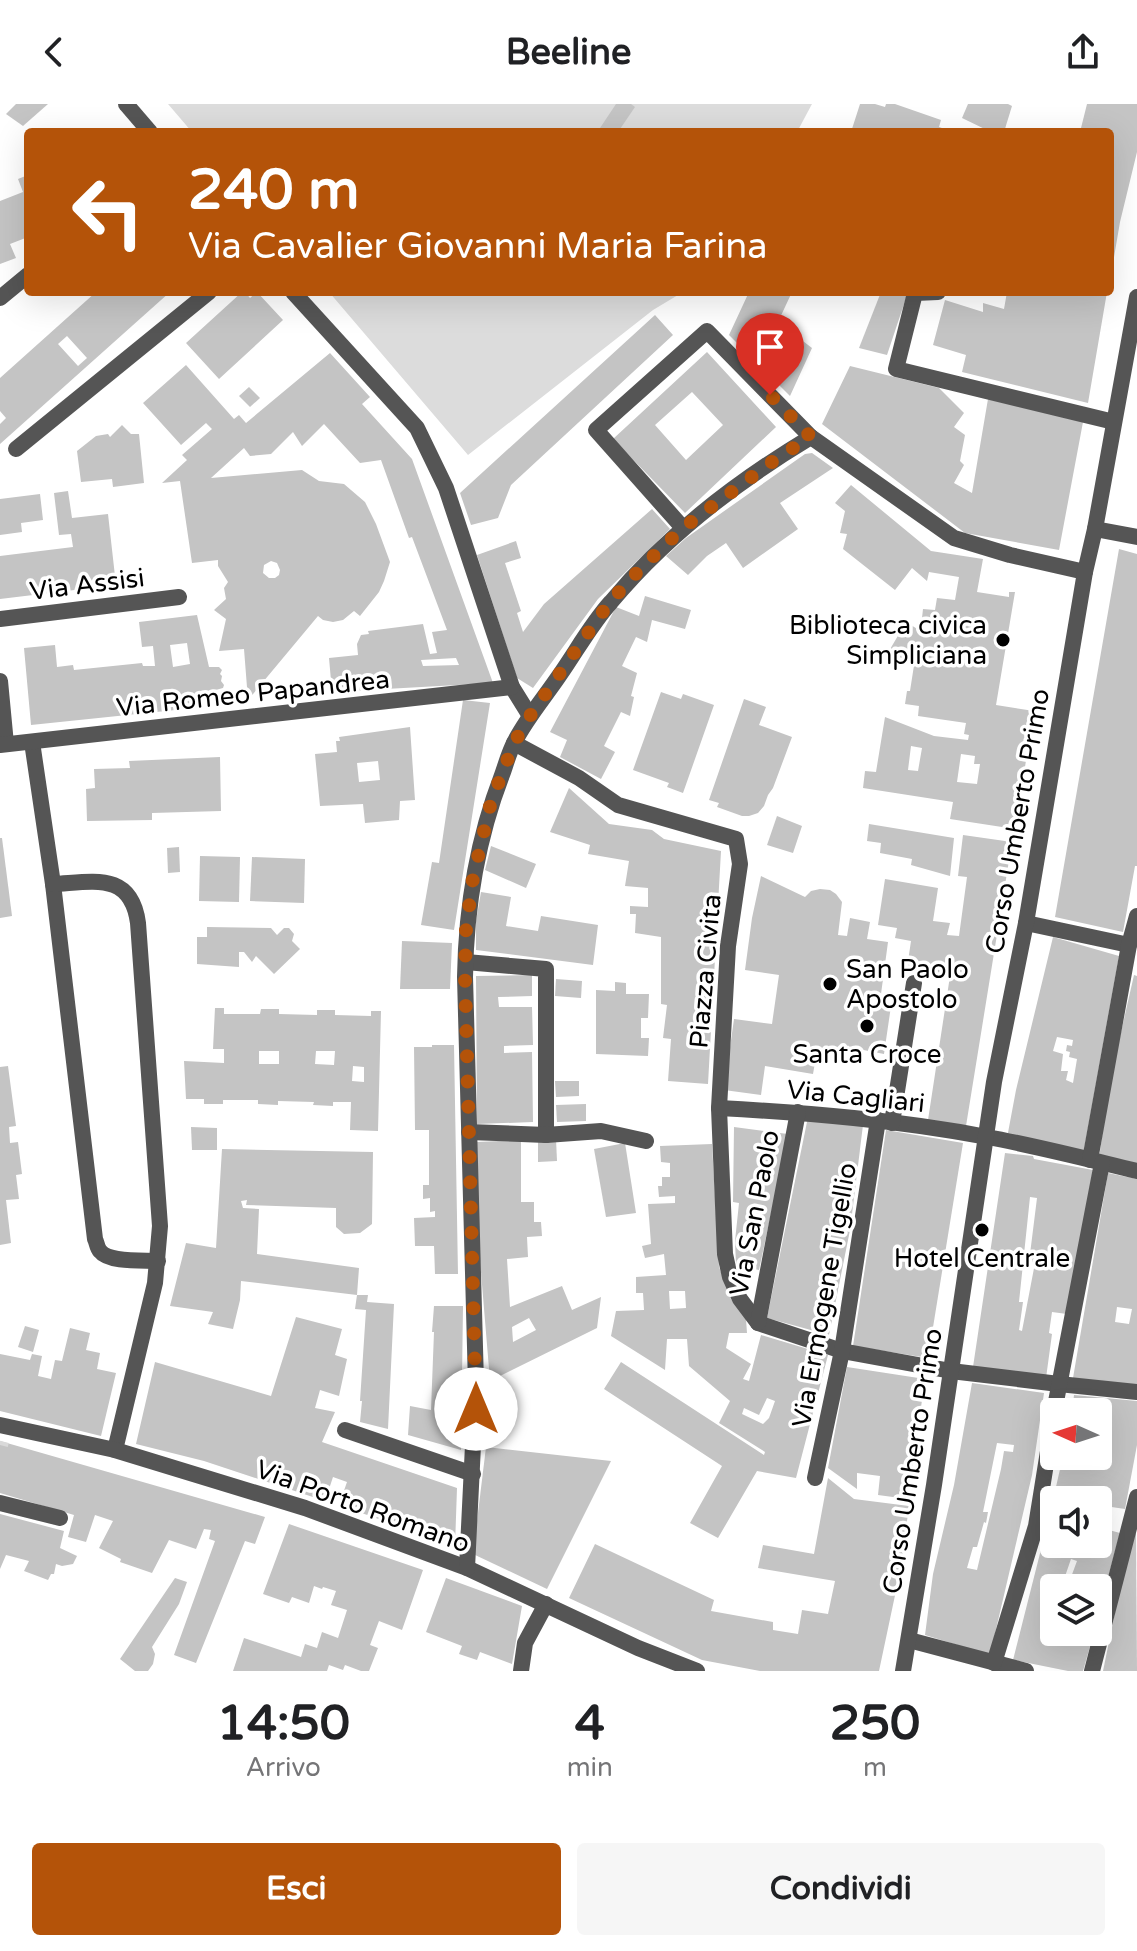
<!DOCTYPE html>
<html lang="it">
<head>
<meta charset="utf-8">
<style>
	:root { --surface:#fff; --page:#f6f6f6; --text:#202124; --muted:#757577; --accent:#b45309 }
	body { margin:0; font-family:"Varela Round",sans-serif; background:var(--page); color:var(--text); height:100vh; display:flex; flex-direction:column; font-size:30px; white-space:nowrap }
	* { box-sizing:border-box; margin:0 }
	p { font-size:26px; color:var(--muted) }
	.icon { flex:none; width:44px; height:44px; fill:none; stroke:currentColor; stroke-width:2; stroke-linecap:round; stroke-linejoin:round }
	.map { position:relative; height:1567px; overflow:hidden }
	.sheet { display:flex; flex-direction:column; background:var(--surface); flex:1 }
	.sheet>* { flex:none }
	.top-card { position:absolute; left:24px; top:24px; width:1090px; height:168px; border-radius:8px; box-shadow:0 8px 32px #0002; background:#b45309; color:#fff; overflow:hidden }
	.needle { width:52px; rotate:273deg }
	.buttons { position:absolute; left:1040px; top:1294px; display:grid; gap:16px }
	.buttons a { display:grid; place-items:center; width:72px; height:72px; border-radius:8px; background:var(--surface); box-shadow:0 8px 32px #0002; font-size:40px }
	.pin { position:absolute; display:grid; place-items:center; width:68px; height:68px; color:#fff; margin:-82px -34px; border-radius:50% 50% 50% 0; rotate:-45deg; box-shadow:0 0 8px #0007 }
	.pin .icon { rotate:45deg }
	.me { position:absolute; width:88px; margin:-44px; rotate:0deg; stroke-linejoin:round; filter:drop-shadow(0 0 6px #0008) }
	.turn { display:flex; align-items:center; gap:28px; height:168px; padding:0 32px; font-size:36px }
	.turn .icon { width:104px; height:104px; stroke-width:2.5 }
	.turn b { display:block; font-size:56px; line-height:68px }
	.eta { display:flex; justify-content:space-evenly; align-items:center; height:136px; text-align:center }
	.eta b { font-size:48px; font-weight:700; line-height:56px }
	.button { display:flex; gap:16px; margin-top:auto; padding:16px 32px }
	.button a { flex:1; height:92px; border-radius:8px; background:var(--accent); color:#fff; font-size:32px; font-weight:700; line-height:92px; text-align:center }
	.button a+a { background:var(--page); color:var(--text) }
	header { display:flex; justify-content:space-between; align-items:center; height:104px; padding:0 32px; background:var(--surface); font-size:36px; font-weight:700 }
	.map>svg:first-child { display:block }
	.green { fill:#dcdcdc }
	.building { fill:#c4c4c4; fill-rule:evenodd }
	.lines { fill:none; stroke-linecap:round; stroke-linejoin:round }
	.street-tunnel { stroke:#d9d9d9; stroke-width:16; stroke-dasharray:16 8; stroke-linecap:butt }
	.street { stroke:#555; stroke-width:16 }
	.route { stroke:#b45309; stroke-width:14; stroke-dasharray:0 25.2 }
	.poi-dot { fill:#000; stroke:#fff; stroke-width:3 }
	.labels { text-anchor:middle; stroke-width:7; stroke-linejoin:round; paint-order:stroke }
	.street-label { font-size:26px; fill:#000; stroke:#fff }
	.poi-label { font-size:26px; fill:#000; stroke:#fff }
</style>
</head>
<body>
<header><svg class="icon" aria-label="back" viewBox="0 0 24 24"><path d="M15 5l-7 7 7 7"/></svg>Beeline<svg class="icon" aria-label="share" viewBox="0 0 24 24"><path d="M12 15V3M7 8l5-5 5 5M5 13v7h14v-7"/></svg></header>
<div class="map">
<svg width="1137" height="1567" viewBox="0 0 1137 1567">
	<rect width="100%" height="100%" fill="#fff"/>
	<g class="green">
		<path d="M168 0H812L797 28H192Z"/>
		<path d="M329 188H683L653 206 468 351Z"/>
	</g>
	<g class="building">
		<path d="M16 0H48L23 22 6 10Z"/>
		<path d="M616 0H631L635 3 618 28H606L600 24Z"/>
		<path d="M860 0H875L885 3 886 0H895L941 16 939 23 954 28H851Z"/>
		<path d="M968 0H1008L1012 2 1004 28H991L962 14Z"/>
		<path d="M1087 0H1137V48L1120 118 1112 165H1110V28H1080Z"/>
		<path d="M28 71V133L10 140 16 154 0 160V97L23 88 18 75Z"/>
		<path d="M96 188H170L0 340V320L6 314 0 307V274ZM67 232 87 254 78 262 58 240Z"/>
		<path d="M242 188H245L250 194 257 188 283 216 219 275 186 239Z"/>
		<path d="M749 188H792L778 218 812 244 790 292 729 231Z"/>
		<path d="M881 188H908L887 251 859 244Z"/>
		<path d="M1007 188H1107L1088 299 962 268 966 251 933 241 945 196 983 208V199L1004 205Z"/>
		<path d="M655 211 673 231 511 381 498 414 471 421 460 389Z"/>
		<path d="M707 248 776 323 685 409 613 335ZM692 288 723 321 686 356 655 321Z"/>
		<path d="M330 249 370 293 362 300 412 355 493 579 332 588 329 554 358 551 357 540 361 531 369 530 368 527 423 520 430 550 437 549 432 528 447 526 412 433 409 434 381 356 360 359 324 320 302 342 293 328 271 350 250 352 244 344 211 374 302 366 319 377 344 380 365 398 376 420 390 458 384 477 379 488 360 512 354 507 343 516 333 518 323 516 318 512 248 596 244 545 219 547 226 515 214 506 226 495 224 484 228 478 218 462V456L192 459 180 377 162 379 187 356 182 351 212 325 206 319 181 341 143 299 186 261 234 315 239 311 246 319ZM271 457 277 459 280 466 279 471 275 474H269L263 469 264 461ZM456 554 459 561 423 562 421 556Z"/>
		<path d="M850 262 939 284 964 309 954 323 965 331 960 357 964 361 954 379 972 389 988 295 1083 318 1059 446 965 429 822 320Z"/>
		<path d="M249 283 260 294 250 303 239 292Z"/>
		<path d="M122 321 131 330H139L144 379 113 383 112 375 81 378 77 347 96 332 108 330 110 333Z"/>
		<path d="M812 349 833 364 780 399 798 425 743 464 726 439 707 452 688 471 666 452 686 434 805 350Z"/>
		<path d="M851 381 931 447 983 455 977 488 1009 493V488H1015L996 601 1034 607 1015 725 950 715 953 698 863 684 865 667 876 668 885 613 934 632 968 636 969 631 964 630 966 619 918 612 919 602 905 600 907 587H910L915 555 906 550 903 555 889 547 906 518 919 526 947 531 949 517 922 514 923 505 935 506 937 494 955 496 959 473 929 468 927 477 912 464 895 486 843 445 847 430 840 429 845 407 835 399ZM911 642 922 644 918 667 908 666ZM961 650 975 652 974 660H980L977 680 957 678Z"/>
		<path d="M68 387 72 414 108 410 116 481 0 495V452L73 443 71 430 59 431 54 389Z"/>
		<path d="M40 390 43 416 21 419 22 428 0 431V395Z"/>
		<path d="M652 405 670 425 598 495 533 584 517 574 477 451 516 437 521 454 505 459 521 507 517 509 523 528 544 500Z"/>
		<path d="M1119 445 1137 450V762H1135L1123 828 1055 813Z"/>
		<path d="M645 492 691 506 685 525 652 516 647 538 636 533 622 562 637 569 631 592 634 593 630 612 621 608 604 642 615 648 601 675 560 653 567 636 550 628 616 503 639 512Z"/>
		<path d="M197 511 209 563H219L222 566 220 570 222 572 221 577 224 581 223 584 212 587 214 602 31 621 24 544 55 541 57 563 73 561 74 566 142 559 143 562H155L153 542 142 543 139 518ZM187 539 190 560 173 563 170 541Z"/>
		<path d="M661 588 681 595 683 590 714 601 683 689 667 683 669 679 633 666Z"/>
		<path d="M744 595 766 603 759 621 792 633 773 684 768 691 764 702 758 709 749 712H742L717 703 719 699 709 696Z"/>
		<path d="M463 596 490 599 454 826 421 821 432 758 439 759Z"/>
		<path d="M410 623 415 696 400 697 399 716 365 719 363 700 320 702 315 650 337 648 336 637H340L339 633ZM378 657 380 676 359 678 357 659Z"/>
		<path d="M220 653 221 707 152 709V716L87 717 86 685 95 684 94 665 130 664 129 657Z"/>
		<path d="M569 684 609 720 652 726 664 735 721 747 708 980 668 977 671 935 663 934 667 901 661 900V833L635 829 636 810H630V802L648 803V784L625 782 629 757 588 750 590 741 550 728Z"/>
		<path d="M777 712 802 722 793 749 767 741Z"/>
		<path d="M869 720 954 734 950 772 911 761 912 755 880 749 881 739 867 737Z"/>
		<path d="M963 731 1012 738 966 1022 928 1016 950 872 907 864 911 837 895 834 897 824 878 821 885 775 938 784 933 817 950 819 947 831 959 832 967 773 958 772Z"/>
		<path d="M0 734H2L12 812 0 814Z"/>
		<path d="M491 742 536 760 526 784 485 766Z"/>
		<path d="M179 743 180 768 168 769 167 744Z"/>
		<path d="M200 752 240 753 239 798 199 797Z"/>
		<path d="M252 753 305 755 304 799 250 797Z"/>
		<path d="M761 772 805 793 811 787 820 785 830 786 836 790 842 798 838 831 847 832 850 814 870 818 867 835 888 838 881 890 870 888 868 899 891 902 884 950 843 942 840 958 816 953 813 970 765 962 761 991 724 986 734 915 772 920 779 871 745 866 752 814Z"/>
		<path d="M481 788 511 793 506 822 538 827 541 812 598 821 593 861 476 846V817Z"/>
		<path d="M207 823 271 824 277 831 284 824H289L294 830 292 837 300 845 274 870 256 852 252 858 244 848H239V863L197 860V833H207Z"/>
		<path d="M1053 833 1119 852 1083 1051 1007 1034 1016 986ZM1057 933 1073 936 1072 942 1067 941 1066 947 1070 948 1069 953 1077 955 1073 979 1066 976 1068 967H1061L1063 950 1053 947Z"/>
		<path d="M402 837 452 839 450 885H400Z"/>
		<path d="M532 871V892L498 893 499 903H532L533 941 504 942V949L532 948 533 1018 477 1020 476 872Z"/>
		<path d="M1134 871 1137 872V1060L1099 1055 1109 981Z"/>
		<path d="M556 875 582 877 581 894 555 892Z"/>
		<path d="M615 878 626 879V890H649L648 914H641V934H649L648 952 596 950V886L615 887Z"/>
		<path d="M215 904H224V910H260L261 905H279V910L317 911V906H335V911L371 912V907H381L378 1027 350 1026 351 998H333V1002L313 1001 314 998 278 997V1001L258 1000V996H223V1000H204V995H186L184 957 224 959V945H213ZM259 947H279V960H259ZM316 947H335L334 961 315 960ZM353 962 364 963V978L352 977Z"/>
		<path d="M432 941H454L458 1170H435L434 1142H415L414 1114 435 1113V1107L430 1108V1094L423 1095V1081H429V1026H415L414 943H432Z"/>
		<path d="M8 962 16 1022 9 1023 10 1039 18 1038 22 1070 16 1071 19 1095 6 1096 11 1139 0 1141V963Z"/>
		<path d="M555 977H579V992L556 993Z"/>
		<path d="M586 1000V1017L557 1018 556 1001Z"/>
		<path d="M808 1013 863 1021 850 1126 829 1231 767 1214Z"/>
		<path d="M191 1023 217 1024V1046H192Z"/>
		<path d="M734 1023 788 1030 759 1166 736 1161 735 1137 739 1099 733 1098Z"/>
		<path d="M886 1026 963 1039 928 1254 853 1242Z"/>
		<path d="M538 1035H556L557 1057 538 1058Z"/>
		<path d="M521 1036V1098H534V1118H541L542 1132 527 1133 528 1153 507 1155 510 1203 562 1182 572 1206 601 1193 597 1224 490 1277 478 1132 477 1038ZM529 1214 536 1226 513 1238 512 1223Z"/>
		<path d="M625 1039 636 1109 606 1113 594 1045Z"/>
		<path d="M712 1040 719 1163 731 1195 746 1215 747 1229H729L726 1244 751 1260 743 1275 749 1277 761 1231 828 1251 796 1374 757 1367 718 1434 690 1419 722 1362 604 1285 621 1258 764 1351 765 1348 719 1319 730 1297 689 1262 687 1235H667L665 1266 611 1232 616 1207 644 1206 643 1189H636V1173L666 1171 664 1150 645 1154 642 1142 651 1140 648 1100 675 1099V1092L659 1093 658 1082H662V1073H670V1059L661 1058 660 1042ZM669 1187H685L686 1204 670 1205ZM767 1294 775 1297 769 1314 763 1320 742 1310 744 1304 759 1311Z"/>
		<path d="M222 1045 373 1048 372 1120 360 1129 344 1130 336 1123V1104L246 1101 247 1096 241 1097 243 1104 259 1105 257 1150 359 1164 357 1191 241 1177 240 1196 233 1225 208 1220 213 1208 170 1202 186 1139 216 1144Z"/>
		<path d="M1005 1049 1033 1052 1034 1055 1093 1066 1067 1210 1052 1208 1049 1229 1052 1230 1046 1274 973 1263ZM1030 1093 1037 1094 1029 1158 1035 1159 1022 1227 1019 1226 1023 1198H1019Z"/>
		<path d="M1108 1069 1137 1075V1281L1073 1274ZM1117 1203 1132 1205 1129 1220 1115 1218Z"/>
		<path d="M357 1191H368L367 1198 394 1200 388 1325 360 1318 362 1297H360L366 1206 355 1205Z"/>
		<path d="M434 1202H463L461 1346 408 1331 410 1302 431 1306 434 1228H432Z"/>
		<path d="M296 1213 342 1225 335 1251 347 1255 339 1292 320 1286 315 1304 335 1308 322 1338 457 1384 455 1442 339 1401 347 1378 333 1373 325 1397 204 1357 136 1340 155 1258 271 1292Z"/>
		<path d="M25 1222 39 1226 33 1248 18 1243Z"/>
		<path d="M70 1224 90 1229 86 1246 100 1249 97 1265 116 1269 101 1332 0 1307V1250L30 1256 32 1250 42 1252 38 1272 51 1275 55 1256 62 1257Z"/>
		<path d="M847 1263 925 1275 908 1395 878 1391 880 1372 857 1369V1385L828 1364Z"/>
		<path d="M972 1279 1044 1289 1032 1371 990 1551 925 1531 933 1470 954 1381ZM997 1339 1014 1341 1013 1348 1004 1347 1001 1365 977 1466 967 1464 973 1443H977L984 1418 986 1419 988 1408H983Z"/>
		<path d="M1074 1291 1137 1297V1341L1125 1405 1098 1401V1396H1053L1063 1352H1098V1335L1102 1336 1104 1320 1098 1319V1308H1072Z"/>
		<path d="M0 1337 265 1413 255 1440 245 1437 196 1559 174 1551 215 1437 209 1435 211 1426 204 1425 196 1445 169 1436 152 1469 120 1458 121 1455 99 1444 113 1417 95 1411 86 1438 68 1433 74 1411 0 1389Z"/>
		<path d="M486 1343 611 1357 547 1485 473 1450Z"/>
		<path d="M828 1374 854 1395 909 1402 901 1463 879 1567H760L702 1556 569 1494 595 1440 714 1496 711 1507 773 1518V1526L798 1530 802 1506 828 1510 835 1477 758 1464 763 1441 814 1450Z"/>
		<path d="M1053 1398 1054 1440H1098V1423L1120 1429 1099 1507 1098 1484H1067L1077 1457 1071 1455 1061 1484H1054V1528H1094L1083 1567H1068L1013 1556Z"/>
		<path d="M0 1410 64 1427 60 1444 77 1452 73 1460 62 1462 56 1460 54 1470H51L48 1476 24 1467 29 1457 6 1451 0 1465Z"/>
		<path d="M289 1420 423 1466 402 1526 379 1517 370 1541 378 1544 369 1567H361L345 1561 343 1566 329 1561 327 1567H233L244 1534 301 1553 305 1540 317 1544 322 1528 338 1534 347 1506 331 1501 336 1487 323 1483 322 1485 314 1482 309 1499 292 1493 289 1499 263 1490Z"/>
		<path d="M1136 1427 1137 1567H1103L1121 1479Z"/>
		<path d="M175 1474 187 1478 179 1500 152 1543 155 1550 153 1560 148 1567H135L120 1555Z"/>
		<path d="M446 1474 522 1502 512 1560 480 1548 477 1556 459 1550 462 1542 426 1528Z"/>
	</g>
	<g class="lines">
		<path class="street-tunnel" d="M0 1341 1 1337"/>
		<g class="street">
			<path d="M126 0 150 28"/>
			<path d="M293 188 417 324 446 384 512 583 530 612"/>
			<path d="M938 188 915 189 896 265 1114 318"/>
			<path d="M0 194 28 171"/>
			<path d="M16 345 209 188"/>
			<path d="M683 424 596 326 707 227 811 333"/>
			<path d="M1095 425 1137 433"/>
			<path d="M0 515 179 493"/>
			<path d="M0 577 6 640"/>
			<path d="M32 638 53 780 95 1135C97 1139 97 1144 100 1147 109 1159 144 1156 158 1157"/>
			<path d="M514 639 579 674 618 701 736 735 740 760 728 842 719 1004 725 1150 730 1173 740 1195 758 1219 842 1247 951 1267 1059 1280 1137 1288"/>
			<path d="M0 641 512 583"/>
			<path d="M53 780C93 778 131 767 138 819L160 1122 155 1179 115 1346"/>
			<path d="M1026 819 1129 841"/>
			<path d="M466 858 546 865V1031"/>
			<path d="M719 1004C809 1009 899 1016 987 1033 1037 1042 1087 1055 1137 1067"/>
			<path d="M892 1019 914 879"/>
			<path d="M469 1028 546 1031 601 1027 646 1037"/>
			<path d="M1090 1056 1129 841 1137 812"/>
			<path d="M758 1219 798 1008"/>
			<path d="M1054 1308 1102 1059"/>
			<path d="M0 1321 115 1346 305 1404 467 1464 638 1544 697 1567"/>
			<path d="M345 1326 473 1370"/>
			<path d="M815 1374 842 1247 878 1016"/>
			<path d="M0 1399 60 1414"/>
			<path d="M467 1464 476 1280 465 873C466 804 477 736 502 671 506 660 509 648 515 637 527 614 544 594 559 572 576 548 591 520 611 498 666 432 738 377 811 333L954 434 1010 451 1085 468"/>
			<path d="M909 1536 1026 1567"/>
			<path d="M994 1559 1036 1422 1054 1310"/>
			<path d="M521 1567 525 1539 546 1500"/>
			<path d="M903 1567 934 1381 994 978 1026 819 1085 468 1095 425 1137 193"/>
			<path d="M1092 1567 1137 1393"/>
		</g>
	</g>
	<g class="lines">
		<path class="route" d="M476 1305 465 873 466 825 473 774 491 698 514 639 530 612 609 499 642 463 683 424 780 352 811 333 770 291"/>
	</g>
	<g class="poi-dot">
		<circle cx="1003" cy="536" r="8"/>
		<circle cx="830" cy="880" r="8"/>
		<circle cx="867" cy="922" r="8"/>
		<circle cx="982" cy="1126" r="8"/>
	</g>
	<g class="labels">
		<g class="street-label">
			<text transform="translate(87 480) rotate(-7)" y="9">Via Assisi</text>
			<text transform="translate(253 589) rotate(-6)" y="9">Via Romeo Papandrea</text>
			<text transform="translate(1017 717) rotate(-80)" y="9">Corso Umberto Primo</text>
			<text transform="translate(705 867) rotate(-85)" y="9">Piazza Civita</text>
			<text transform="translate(856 992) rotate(6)" y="9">Via Cagliari</text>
			<text transform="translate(754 1109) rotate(-79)" y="9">Via San Paolo</text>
			<text transform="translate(824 1191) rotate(-80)" y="9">Via Ermogene Tigellio</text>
			<text transform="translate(912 1357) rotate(-81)" y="9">Corso Umberto Primo</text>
			<text transform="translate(363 1402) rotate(20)" y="9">Via Porto Romano</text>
		</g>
		<g class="poi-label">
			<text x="987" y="530" text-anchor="end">Biblioteca civica<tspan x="987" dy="30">Simpliciana</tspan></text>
			<text x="846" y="874" text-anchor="start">San Paolo<tspan x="846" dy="30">Apostolo</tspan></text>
			<text x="867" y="959">Santa Croce</text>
			<text x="982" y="1163">Hotel Centrale</text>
		</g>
	</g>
</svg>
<div class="buttons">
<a><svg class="needle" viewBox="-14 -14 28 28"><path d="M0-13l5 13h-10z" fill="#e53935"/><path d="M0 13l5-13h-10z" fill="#757577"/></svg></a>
<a><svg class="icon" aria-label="sound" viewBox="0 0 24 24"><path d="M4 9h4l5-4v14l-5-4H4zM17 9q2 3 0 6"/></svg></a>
<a><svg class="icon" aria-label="layers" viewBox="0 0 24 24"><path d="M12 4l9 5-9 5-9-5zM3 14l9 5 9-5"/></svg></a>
</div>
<div class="pin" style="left:770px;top:291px;background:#d93025"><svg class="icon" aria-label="arrive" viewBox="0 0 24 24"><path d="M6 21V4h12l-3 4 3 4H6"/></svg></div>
<svg class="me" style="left:476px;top:1305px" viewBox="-20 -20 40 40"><circle r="19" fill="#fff"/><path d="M0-13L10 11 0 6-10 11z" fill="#b45309"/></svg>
<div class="top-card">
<div class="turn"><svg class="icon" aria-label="left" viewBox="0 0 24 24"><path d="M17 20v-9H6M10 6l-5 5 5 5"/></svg><div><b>240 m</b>Via Cavalier Giovanni Maria Farina</div></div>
</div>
</div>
<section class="sheet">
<div class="eta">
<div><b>14:50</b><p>Arrivo</p></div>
<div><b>4</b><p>min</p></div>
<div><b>250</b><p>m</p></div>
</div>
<div class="button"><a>Esci</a><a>Condividi</a></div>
</section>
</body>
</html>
